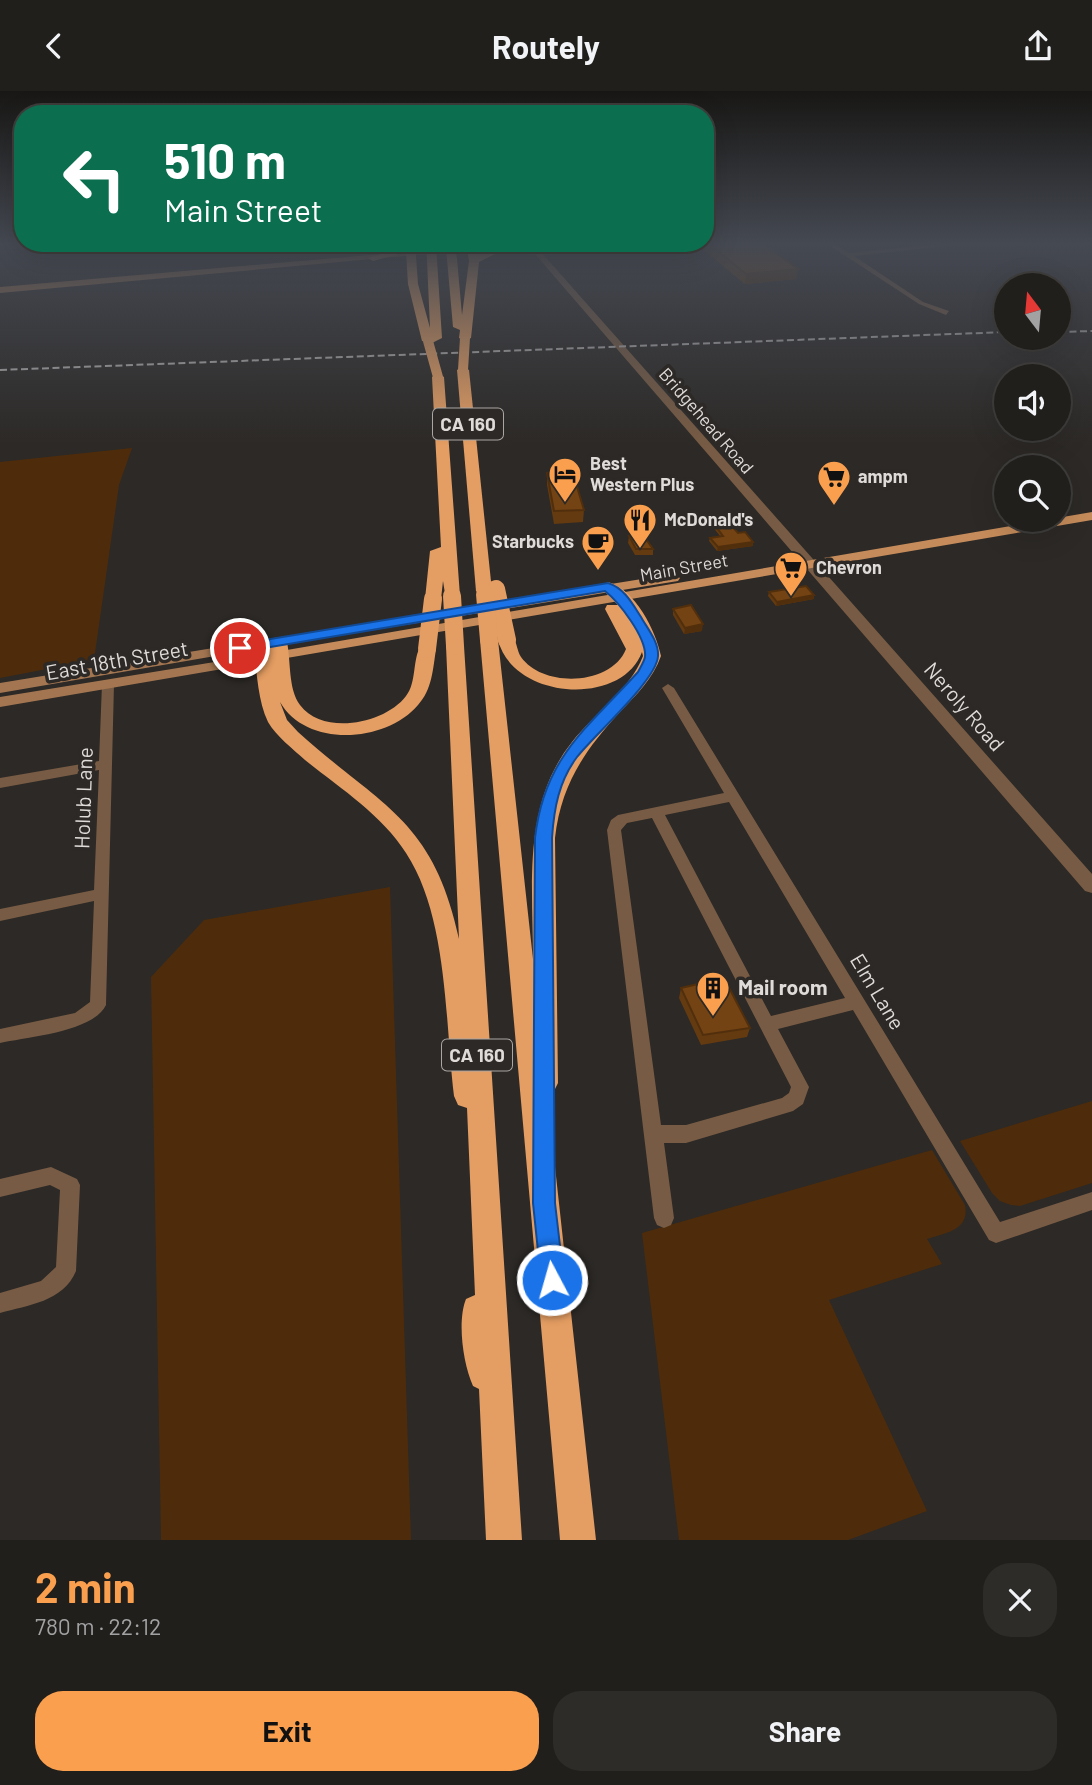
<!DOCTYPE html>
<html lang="en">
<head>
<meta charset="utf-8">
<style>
	:root { --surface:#211f1c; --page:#2d2c29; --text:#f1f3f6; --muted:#a2a2a3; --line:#3e3d3b; --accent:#fa9f4e }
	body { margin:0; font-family:Barlow,sans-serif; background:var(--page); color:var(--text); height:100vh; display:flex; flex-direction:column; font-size:26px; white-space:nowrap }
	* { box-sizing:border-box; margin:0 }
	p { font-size:23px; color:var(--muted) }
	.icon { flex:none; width:38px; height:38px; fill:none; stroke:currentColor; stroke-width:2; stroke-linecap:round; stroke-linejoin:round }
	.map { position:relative; height:1449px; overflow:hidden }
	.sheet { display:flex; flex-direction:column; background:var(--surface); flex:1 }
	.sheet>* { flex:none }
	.banner { position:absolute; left:14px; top:14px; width:700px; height:147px; border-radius:28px; box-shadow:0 7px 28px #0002,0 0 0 2px var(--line); background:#0b6e4f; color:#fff; overflow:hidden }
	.needle { width:46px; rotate:344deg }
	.controls { position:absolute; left:994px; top:182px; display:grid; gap:14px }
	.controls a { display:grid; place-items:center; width:77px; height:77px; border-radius:50%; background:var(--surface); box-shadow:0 7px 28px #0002,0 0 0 2px var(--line); font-size:35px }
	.pin { position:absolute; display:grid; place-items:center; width:60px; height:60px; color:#fff; margin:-30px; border:4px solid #fff; border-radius:50%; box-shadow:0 2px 7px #0007 }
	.me { position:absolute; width:77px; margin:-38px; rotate:354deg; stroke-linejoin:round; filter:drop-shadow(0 0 5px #0008) }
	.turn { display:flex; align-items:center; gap:24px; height:147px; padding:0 35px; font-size:32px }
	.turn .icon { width:91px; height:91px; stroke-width:2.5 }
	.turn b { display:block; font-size:49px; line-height:60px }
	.round { display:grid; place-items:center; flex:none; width:74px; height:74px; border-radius:28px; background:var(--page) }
	.overview { display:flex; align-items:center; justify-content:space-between; height:119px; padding:0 35px }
	h1 { font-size:42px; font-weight:700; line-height:52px; color:var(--accent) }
	.action { display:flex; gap:14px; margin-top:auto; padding:14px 35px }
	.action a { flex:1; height:80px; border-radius:28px; background:var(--accent); color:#111; font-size:28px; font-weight:700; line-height:80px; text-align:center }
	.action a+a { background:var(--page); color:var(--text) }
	header { display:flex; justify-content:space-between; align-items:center; height:91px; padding:0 35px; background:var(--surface); font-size:32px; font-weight:700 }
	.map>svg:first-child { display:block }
	.green { fill:#4e2c0b }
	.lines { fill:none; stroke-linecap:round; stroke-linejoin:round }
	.minor { fill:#775b44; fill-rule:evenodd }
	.tertiary { fill:#775b44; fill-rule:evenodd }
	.secondary { fill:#a37651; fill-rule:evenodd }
	.primary { fill:#c58b5a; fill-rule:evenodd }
	.motorway { fill:#e49d62; fill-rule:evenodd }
	.rail { stroke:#b1aeac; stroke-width:2; stroke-dasharray:7 3.5; stroke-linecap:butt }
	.motorway-bridge-far1 { stroke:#e49d62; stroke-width:10 }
	.motorway-bridge { stroke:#e49d62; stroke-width:18 }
	.wall { fill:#643a10 }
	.shaded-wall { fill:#512f0d }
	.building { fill:#744313; stroke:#512f0d; stroke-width:2 }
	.route { fill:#1a73e8; stroke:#114b97; stroke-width:2 }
	.labels { text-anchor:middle; stroke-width:7; stroke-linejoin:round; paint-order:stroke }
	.far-street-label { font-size:18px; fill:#dedbd9; stroke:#2c2926 }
	.far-poi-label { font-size:18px; font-weight:bold; fill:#dedbd9; stroke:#2c2926; text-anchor:start }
	.shield { fill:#2c2926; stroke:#a9a6a3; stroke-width:2 }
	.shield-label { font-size:19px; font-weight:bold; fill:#dedbd9 }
	.street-label { font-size:21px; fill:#dedbd9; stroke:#2c2926 }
	.poi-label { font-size:21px; font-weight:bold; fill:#dedbd9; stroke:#2c2926; text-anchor:start }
</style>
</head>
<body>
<header><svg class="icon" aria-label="back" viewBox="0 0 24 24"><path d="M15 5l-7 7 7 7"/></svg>Routely<svg class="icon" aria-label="share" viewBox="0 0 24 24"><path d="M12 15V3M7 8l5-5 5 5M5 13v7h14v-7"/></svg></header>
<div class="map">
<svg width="1092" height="1449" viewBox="0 0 1092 1449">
	<rect width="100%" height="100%" fill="#2c2926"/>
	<g class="green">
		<path d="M132 357 119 394 94 569 0 587V371Z"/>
		<path d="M390 796 411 1449H161L151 886 204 829Z"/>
		<path d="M1092 1010V1092L1020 1115 1011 1114 1000 1110 992 1102 960 1050Z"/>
		<path d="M932 1059 965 1114C970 1139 946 1142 927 1148L942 1173 829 1209 927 1420 848 1449H679L642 1142Z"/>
	</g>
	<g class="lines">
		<g class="minor">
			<path d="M530 152H547L530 156 527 154Z"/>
			<path d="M826 152H833L849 162 950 152H973L854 165 923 211 949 220 946 224 919 213Z"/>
			<path d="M108 589 114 593 106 914C93 941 27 946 0 952V938L75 922 90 911 94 810 0 830V818L94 799 99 679 0 697V687L99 670 102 593Z"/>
			<path d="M668 593 674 597 1000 1131 1092 1101V1119L996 1152 989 1149 853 919 778 938 809 996 803 1013 793 1020 686 1052H664L674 1127 671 1134 664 1137 657 1134 654 1127 607 739 611 729 618 724 724 702 662 597ZM729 711 845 907 771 925 665 724ZM652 727 791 996 789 1002 782 1007 686 1034H661L621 739 627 732Z"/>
			<path d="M51 1076 77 1088 80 1094 76 1180C63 1211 28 1214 0 1222V1202L41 1190 56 1176 60 1099 50 1094 0 1106V1088Z"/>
		</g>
		<path class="tertiary" d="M533 152 1092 783V802L1085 800 529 156 471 159 467 157Z"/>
		<g class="secondary">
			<path d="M474 155 471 159 0 202V196Z"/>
			<path d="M262 549 269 553 267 556 0 602V592Z"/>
			<path d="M276 561 283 565 281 568 0 616V606Z"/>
		</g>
		<g class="primary">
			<path d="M1092 421V429L281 568 274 564 281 560Z"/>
			<path d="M673 483 680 487 678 490 262 557 255 553 262 549Z"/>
		</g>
		<g class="motorway">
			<path d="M403 152H415L418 193 430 237 427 169 432 166 437 169 442 247 432 252 422 250 408 193 406 161 373 170 368 167 399 158Z"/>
			<path d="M466 152H476L477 162 500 155 505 158 479 171 471 247 465 250 459 247 460 239 453 236 447 168 452 165 457 168 462 224 469 170Z"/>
			<path d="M463 275 469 279 492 500 484 505 476 500 457 279Z"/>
			<path d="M438 282 444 286 460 505 452 510 446 509 443 490 441 508 433 513 425 508 430 460 441 456 432 286Z"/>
			<path d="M608 491C635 498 656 540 661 565 653 588 636 604 620 621 584 660 561 694 555 747L558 992 554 1000 547 1003 596 1449H560L480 549 489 544 498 549 533 868C533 793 522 714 572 651 594 623 630 599 643 565L642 561C622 616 513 609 498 549L501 545H513C517 552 517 560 521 566 544 598 612 594 626 558L605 518 607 514H618L600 496Z"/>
			<path d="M278 546 287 551C291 570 288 598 300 614 323 645 385 633 406 605 417 591 412 569 421 554H433L436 558C433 578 432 599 418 614 386 652 306 657 280 611L287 629 298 641C381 716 433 727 459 848L446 555 455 550 464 555 522 1449H486L479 1298 473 1295C463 1273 457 1230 466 1208L475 1204 467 1017 458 1014 454 1005C445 931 448 826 406 762 381 723 341 698 305 669 293 658 276 645 268 631 257 608 257 578 253 553L256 549 269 551Z"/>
		</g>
		<g class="rail">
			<path d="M1059 241 1092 240"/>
			<path d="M0 279 1006 241"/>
		</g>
		<g class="motorway-bridge-far1">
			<path d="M450 153 452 168"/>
			<path d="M431 156 432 169"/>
			<path d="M428 250 438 286"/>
			<path d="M463 279 465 247"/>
		</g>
		<g class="motorway-bridge">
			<path d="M496 498 507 549"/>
			<path d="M485 503 489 549"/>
			<path d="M452 505 455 555"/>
			<path d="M427 558 433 508"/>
		</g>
	</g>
	<g class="wall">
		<path d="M695 152H762L796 188 745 193Z"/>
		<path d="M547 382 584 419 583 431 554 433 547 394Z"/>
		<path d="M709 426 753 451V455L717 460 709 450 710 447 720 445 708 430Z"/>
		<path d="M629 445 653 458V464H635L628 452Z"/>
		<path d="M769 501 814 504V508L776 515 768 505Z"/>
		<path d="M673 518 702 540 684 543 673 524Z"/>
		<path d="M681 897 750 937 747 946 701 954 679 907Z"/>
	</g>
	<g class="shaded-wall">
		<path d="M798 178 796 188 745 193 746 183Z"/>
		<path d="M753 451V455L717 460 718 456Z"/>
		<path d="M814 504V508L776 515 777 511Z"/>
		<path d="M703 533 702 540 684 543 685 537Z"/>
	</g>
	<g class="building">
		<path d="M708 152H762L798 178 746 183Z"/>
		<path d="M572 379 584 419 554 420 547 382Z"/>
		<path d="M722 424 738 442 745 441 753 451 718 456 710 447 723 445 709 426Z"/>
		<path d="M643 444 653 458H636L629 445Z"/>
		<path d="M806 495 814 504 777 511 769 501Z"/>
		<path d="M691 514 703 533 685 537 673 518Z"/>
		<path d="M724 887 750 937 703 944 681 897Z"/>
	</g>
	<linearGradient id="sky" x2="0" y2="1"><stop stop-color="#181715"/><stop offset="0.43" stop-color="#454952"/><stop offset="1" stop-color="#454952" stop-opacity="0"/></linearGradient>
	<rect width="1092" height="355" fill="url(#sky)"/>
	<path class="route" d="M608 492C624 497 632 512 641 526 647 537 659 551 658 565 657 589 594 644 577 666 559 690 554 717 552 747L555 1112 564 1189 560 1198 552 1201 544 1198 541 1189 533 1112 535 747C544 667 586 638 638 581 640 577 644 571 645 566 647 547 619 511 605 500L240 561 233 557 240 553Z"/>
	<defs>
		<symbol id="hotel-pin" viewBox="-11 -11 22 30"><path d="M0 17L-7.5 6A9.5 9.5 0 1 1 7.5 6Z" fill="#fa9f4e" stroke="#2c2926"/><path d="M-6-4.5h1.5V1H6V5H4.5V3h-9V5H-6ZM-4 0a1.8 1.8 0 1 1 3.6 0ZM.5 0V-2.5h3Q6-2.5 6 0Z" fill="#111"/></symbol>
		<symbol id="supermarket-pin" viewBox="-11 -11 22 30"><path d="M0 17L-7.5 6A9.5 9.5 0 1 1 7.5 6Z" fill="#fa9f4e" stroke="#2c2926"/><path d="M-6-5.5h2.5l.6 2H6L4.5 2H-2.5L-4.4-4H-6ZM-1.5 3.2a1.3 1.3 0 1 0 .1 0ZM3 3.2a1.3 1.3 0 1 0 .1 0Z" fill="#111"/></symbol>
		<symbol id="restaurant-pin" viewBox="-11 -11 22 30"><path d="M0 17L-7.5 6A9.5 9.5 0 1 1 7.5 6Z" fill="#fa9f4e" stroke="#2c2926"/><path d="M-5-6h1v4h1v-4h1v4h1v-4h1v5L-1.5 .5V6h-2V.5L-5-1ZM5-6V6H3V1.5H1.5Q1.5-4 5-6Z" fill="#111"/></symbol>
		<symbol id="cafe-pin" viewBox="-11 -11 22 30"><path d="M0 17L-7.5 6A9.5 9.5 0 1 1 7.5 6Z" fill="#fa9f4e" stroke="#2c2926"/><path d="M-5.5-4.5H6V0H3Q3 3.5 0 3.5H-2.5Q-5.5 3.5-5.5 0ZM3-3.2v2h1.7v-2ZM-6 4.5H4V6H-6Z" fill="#111"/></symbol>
		<symbol id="building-pin" viewBox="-11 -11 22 30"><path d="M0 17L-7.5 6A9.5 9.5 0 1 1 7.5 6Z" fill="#fa9f4e" stroke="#2c2926"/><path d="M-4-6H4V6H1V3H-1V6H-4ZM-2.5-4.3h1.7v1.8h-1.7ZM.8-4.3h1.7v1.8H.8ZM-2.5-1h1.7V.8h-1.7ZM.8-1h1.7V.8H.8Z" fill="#111"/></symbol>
	</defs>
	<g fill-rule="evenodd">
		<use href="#hotel-pin" x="546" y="364" width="38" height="52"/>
		<use href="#supermarket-pin" x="815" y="367" width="38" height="52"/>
		<use href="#restaurant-pin" x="621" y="410" width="38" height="52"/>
		<use href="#cafe-pin" x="579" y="432" width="38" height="52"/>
		<use href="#supermarket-pin" x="772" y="458" width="38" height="52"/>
		<use href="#building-pin" x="694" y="878" width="38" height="52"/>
	</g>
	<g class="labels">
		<g class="far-street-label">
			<text transform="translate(706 330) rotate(49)" y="6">Bridgehead Road</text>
			<text transform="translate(684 477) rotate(-10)" y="6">Main Street</text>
		</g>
		<g class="far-poi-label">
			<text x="590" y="379">Best<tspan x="590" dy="21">Western Plus</tspan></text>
			<text x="858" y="392">ampm</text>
			<text x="664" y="435">McDonald's</text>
			<text x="574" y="457" text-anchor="end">Starbucks</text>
			<text x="816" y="483">Chevron</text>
		</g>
		<g class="shield">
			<rect x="433" y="317.5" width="70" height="31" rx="5"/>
			<rect x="442" y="948.5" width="70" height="31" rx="5"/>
		</g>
		<g class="shield-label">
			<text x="468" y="340">CA 160</text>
			<text x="477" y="971">CA 160</text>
		</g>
		<g class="street-label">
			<text transform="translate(117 570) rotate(-10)" y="7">East 18th Street</text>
			<text transform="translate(964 616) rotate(49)" y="7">Neroly Road</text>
			<text transform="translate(84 707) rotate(-88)" y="7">Holub Lane</text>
			<text transform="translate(877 901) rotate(59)" y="7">Elm Lane</text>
		</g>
		<g class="poi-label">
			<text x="738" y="904">Mail room</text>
		</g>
	</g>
</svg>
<div class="controls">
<a><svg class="needle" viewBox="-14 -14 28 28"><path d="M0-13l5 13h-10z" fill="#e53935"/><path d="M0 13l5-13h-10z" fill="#a2a2a3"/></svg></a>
<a><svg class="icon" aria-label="sound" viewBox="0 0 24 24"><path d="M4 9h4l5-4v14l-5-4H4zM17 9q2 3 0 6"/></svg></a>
<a><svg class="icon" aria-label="search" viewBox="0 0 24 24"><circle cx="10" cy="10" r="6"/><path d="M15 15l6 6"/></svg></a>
</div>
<div class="pin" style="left:240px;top:557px;background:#d93025"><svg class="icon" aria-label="arrive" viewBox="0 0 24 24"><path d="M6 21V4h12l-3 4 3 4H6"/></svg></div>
<svg class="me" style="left:552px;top:1189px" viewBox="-20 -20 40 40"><circle r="17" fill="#1a73e8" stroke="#fff" stroke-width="3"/><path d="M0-11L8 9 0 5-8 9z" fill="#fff"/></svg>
<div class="banner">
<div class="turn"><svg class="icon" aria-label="left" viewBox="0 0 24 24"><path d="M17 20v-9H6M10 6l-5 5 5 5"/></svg><div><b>510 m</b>Main Street</div></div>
</div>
</div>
<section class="sheet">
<div class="overview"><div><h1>2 min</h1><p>780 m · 22:12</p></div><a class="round"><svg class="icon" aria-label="close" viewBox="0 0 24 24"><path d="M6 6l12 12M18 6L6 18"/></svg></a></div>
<div class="action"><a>Exit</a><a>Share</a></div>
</section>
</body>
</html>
